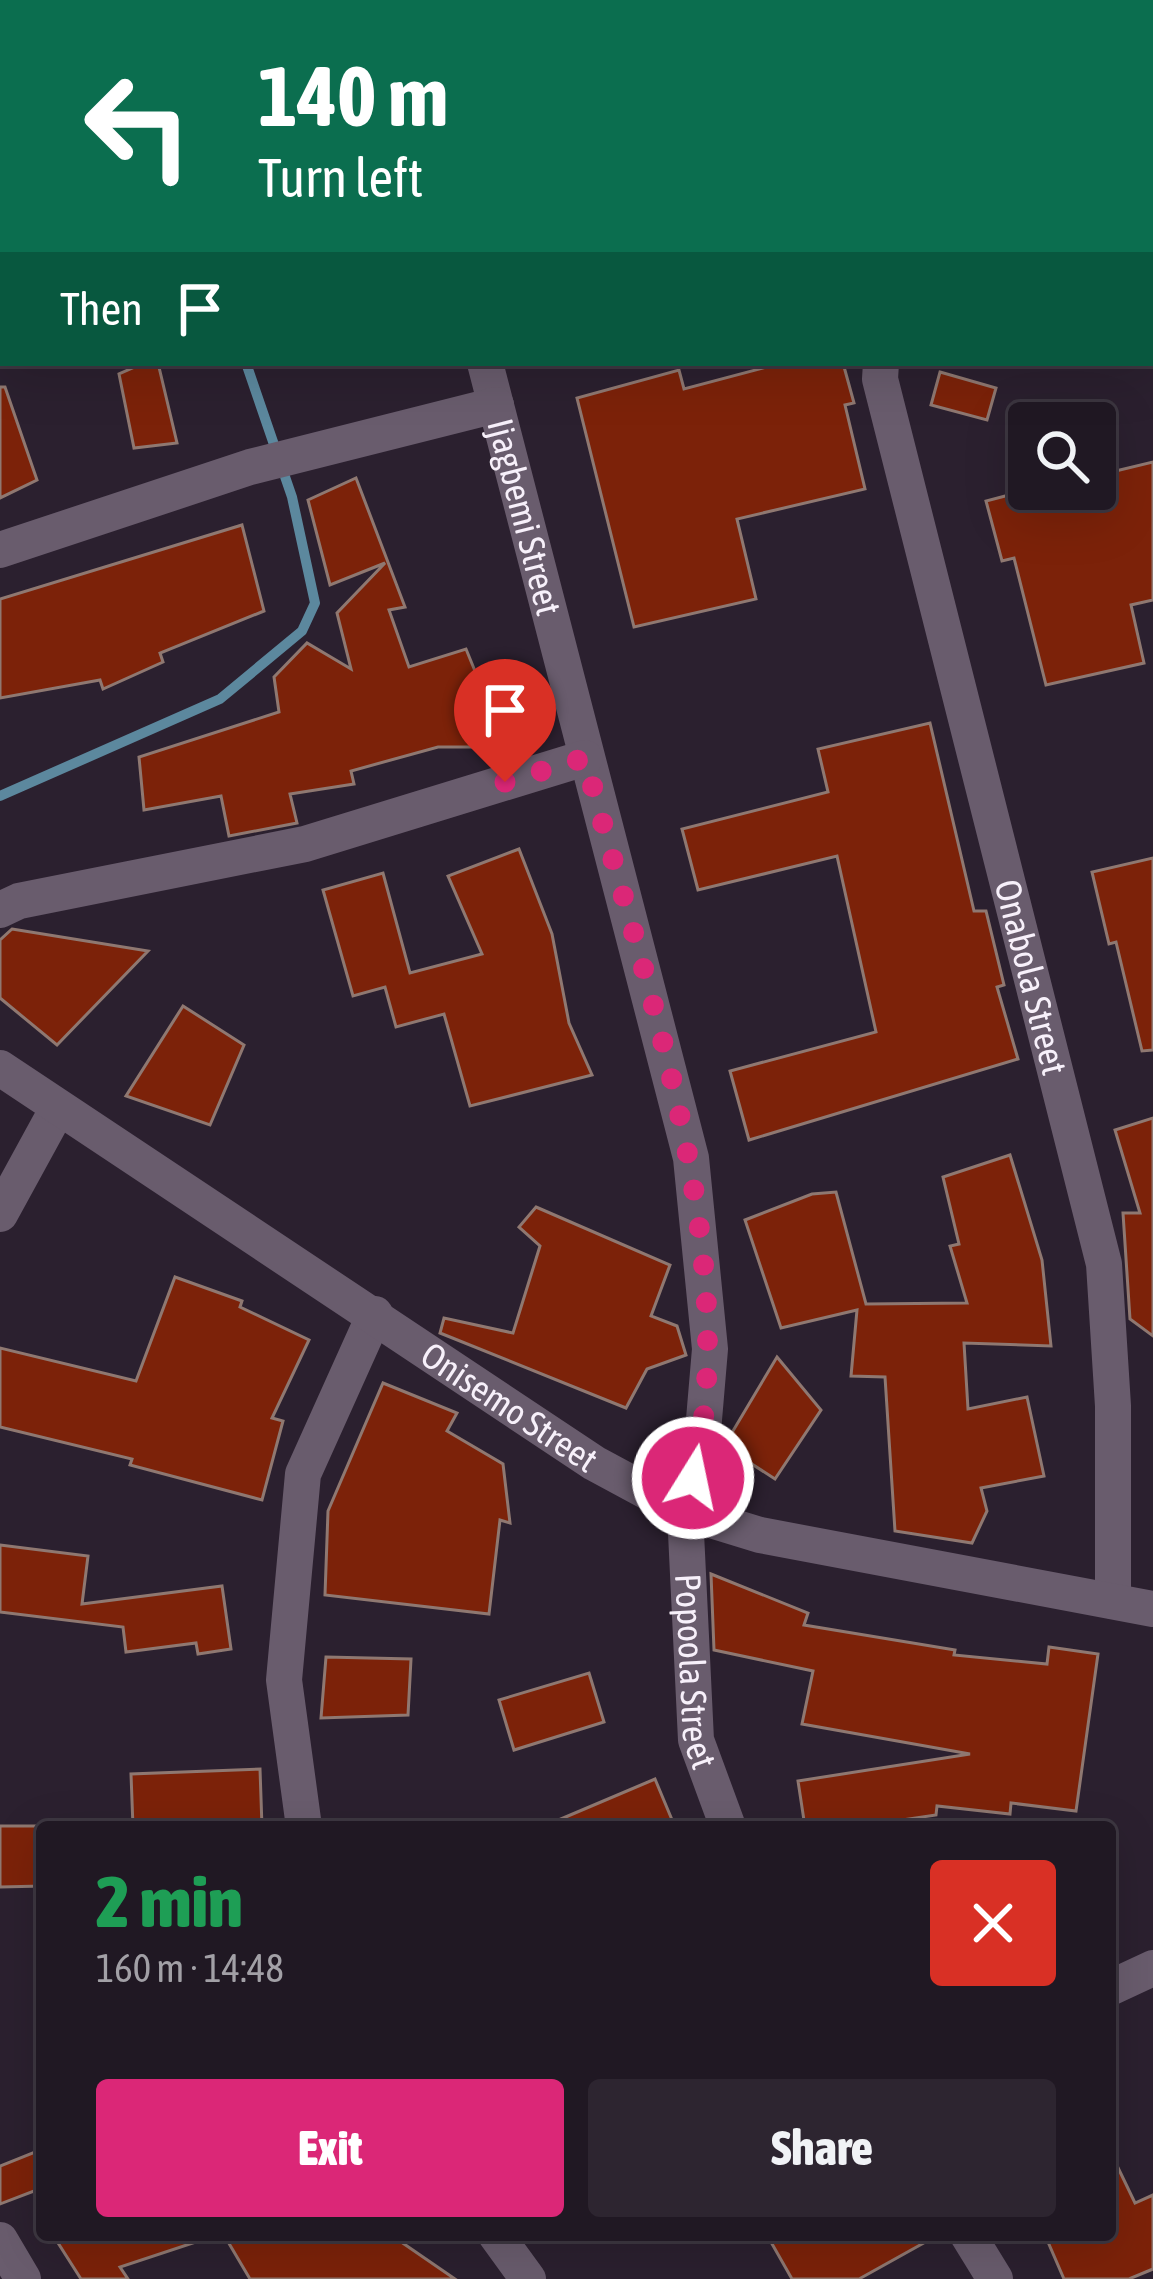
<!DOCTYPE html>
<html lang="en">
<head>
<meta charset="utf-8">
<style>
	:root { --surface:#201823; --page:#2d2530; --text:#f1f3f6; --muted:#a2a0a6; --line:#3d3741; --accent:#db2777 }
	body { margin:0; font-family:"Asap Condensed",sans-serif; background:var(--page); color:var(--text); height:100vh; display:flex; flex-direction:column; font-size:45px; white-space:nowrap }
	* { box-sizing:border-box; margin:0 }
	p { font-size:39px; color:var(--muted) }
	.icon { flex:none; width:66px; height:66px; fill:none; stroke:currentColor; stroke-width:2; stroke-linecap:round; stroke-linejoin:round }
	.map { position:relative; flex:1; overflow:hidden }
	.side { position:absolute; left:36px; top:1821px; width:1080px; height:420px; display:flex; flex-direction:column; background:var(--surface); border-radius:12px; box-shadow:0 12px 48px #0002,0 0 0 3px var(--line) }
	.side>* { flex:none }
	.hud { position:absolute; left:0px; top:0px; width:1155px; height:366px; box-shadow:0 12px 48px #0002,0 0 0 3px var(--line); background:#0b6e4f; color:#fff; overflow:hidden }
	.fabs { position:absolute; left:1008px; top:402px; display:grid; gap:24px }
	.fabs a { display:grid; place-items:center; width:108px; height:108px; border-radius:12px; background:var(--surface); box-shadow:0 12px 48px #0002,0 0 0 3px var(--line); font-size:60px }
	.pin { position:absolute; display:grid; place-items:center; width:102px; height:102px; color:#fff; margin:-123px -51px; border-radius:50% 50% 50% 0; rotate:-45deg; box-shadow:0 0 12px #0007 }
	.pin .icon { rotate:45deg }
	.me { position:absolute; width:132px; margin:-66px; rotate:10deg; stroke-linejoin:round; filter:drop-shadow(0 0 9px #0008) }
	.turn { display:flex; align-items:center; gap:42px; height:252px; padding:0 60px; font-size:54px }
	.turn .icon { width:156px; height:156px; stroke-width:2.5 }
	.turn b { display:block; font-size:84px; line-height:102px }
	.then { display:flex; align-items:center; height:114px; padding:0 60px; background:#0003; gap:24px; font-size:45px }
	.round { display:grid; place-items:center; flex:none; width:126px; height:126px; border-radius:12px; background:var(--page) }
	.head { display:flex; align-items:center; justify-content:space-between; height:204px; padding:0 60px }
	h1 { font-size:72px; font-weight:800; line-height:90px; color:#1e9e55 }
	.primary-button { display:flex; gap:24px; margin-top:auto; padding:24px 60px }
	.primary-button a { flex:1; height:138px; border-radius:12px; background:var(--accent); color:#fff; font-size:48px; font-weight:800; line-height:138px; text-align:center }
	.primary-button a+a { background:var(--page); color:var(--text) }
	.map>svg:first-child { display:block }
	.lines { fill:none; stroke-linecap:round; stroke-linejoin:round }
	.stream { stroke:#5c889e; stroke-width:10 }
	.building { fill:#7c2209; stroke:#8f7871; stroke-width:3 }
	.minor { stroke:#695c6d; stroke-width:36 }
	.tertiary { stroke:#695c6d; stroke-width:36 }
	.route { stroke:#db2777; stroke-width:21; stroke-dasharray:0 37.8 }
	.labels { text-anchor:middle; stroke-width:10; stroke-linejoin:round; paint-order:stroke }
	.street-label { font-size:36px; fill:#f7f0fa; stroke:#211725 }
</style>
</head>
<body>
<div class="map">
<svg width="1153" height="2279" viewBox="0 0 1153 2279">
	<rect width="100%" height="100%" fill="#2b202f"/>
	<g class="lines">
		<g class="stream">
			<path d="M2 0 7 3"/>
			<path d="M0 796 220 699 302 631 315 603 292 497 246 363"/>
		</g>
	</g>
	<g class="building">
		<path d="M144 363H158L177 443 134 448 119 374Z"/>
		<path d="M782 363H843L854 403 845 405 865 489 737 519 756 599 634 627 577 398 679 370 684 389Z"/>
		<path d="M940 372 996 388 987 420 931 405Z"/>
		<path d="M0 387H5L37 480 0 498Z"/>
		<path d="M1153 462V600L1131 605 1144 663 1046 685 1014 558 1002 561 986 501 1032 489H1095V476Z"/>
		<path d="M356 478 405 607 389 610 409 667 466 649 506 747H438L351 771 354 784 290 794 297 823 229 836 221 796 144 810 139 757 279 712 274 677 307 643 351 669 337 613 385 563 330 585 308 500Z"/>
		<path d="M242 525 264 611 160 653 163 662 103 689 100 680 0 698V599Z"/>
		<path d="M930 723 974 911H986L1004 985 997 987 1018 1059 749 1140 730 1071 876 1032 837 856 698 890 682 829 828 792 818 749Z"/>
		<path d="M519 849 552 934 569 1023 592 1075 470 1106 444 1014 396 1027 385 987 353 996 323 890 383 873 410 973 482 954 448 876Z"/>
		<path d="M1153 858V1050L1142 1051 1116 942 1109 944 1092 872Z"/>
		<path d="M12 929 148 951 57 1045 0 998V940Z"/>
		<path d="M183 1006 244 1045 210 1125 126 1096Z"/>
		<path d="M1153 1118V1336L1130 1319 1123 1213H1140L1115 1130Z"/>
		<path d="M1010 1155 1042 1260 1051 1346 964 1343 968 1409 1027 1397 1044 1476 981 1488 987 1511 972 1543 895 1531 885 1377 851 1376 857 1310 781 1328 745 1220 812 1194 836 1192 866 1304 967 1303 950 1246 959 1244 943 1177Z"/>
		<path d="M536 1207 670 1265 651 1316 677 1326 686 1355 647 1369 626 1408 440 1333 444 1318 513 1333 540 1246 519 1227Z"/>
		<path d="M175 1277 242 1301 240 1307 309 1340 272 1418 283 1421 262 1500 130 1465 132 1459 0 1427V1348L136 1381Z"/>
		<path d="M777 1357 821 1410 775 1479 724 1446Z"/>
		<path d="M383 1383 457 1413 447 1431 503 1464 510 1523 500 1520 489 1614 325 1595 328 1511Z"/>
		<path d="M0 1545 88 1556 82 1604 222 1586 231 1649 198 1654 196 1643 126 1652 123 1627 0 1612Z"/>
		<path d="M711 1574 808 1613 804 1625 955 1650 954 1655 1047 1664 1049 1647 1098 1654 1076 1811 1011 1803 1010 1814 937 1806 936 1815 855 1827H805L798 1781 970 1754 802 1724 813 1671 714 1650Z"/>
		<path d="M326 1657 411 1659 408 1715 321 1718Z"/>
		<path d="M589 1673 604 1722 514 1750 499 1700Z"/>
		<path d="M260 1769 262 1827H133L131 1774Z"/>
		<path d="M655 1779 675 1827H542Z"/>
		<path d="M0 1826H42V1886L0 1887Z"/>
		<path d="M1110 2151 1135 2203 1153 2195V2269L1129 2279H1064L1045 2235H1110Z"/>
		<path d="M35 2152 42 2188 0 2204V2166Z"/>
		<path d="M53 2235H198L199 2241 120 2267 128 2279H81Z"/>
		<path d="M224 2235H391L455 2279H250Z"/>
		<path d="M767 2235H938L859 2279H792Z"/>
	</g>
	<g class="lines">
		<g class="minor">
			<path d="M827 0 843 3"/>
			<path d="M43 3 44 0"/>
			<path d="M452 3 453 0"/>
			<path d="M1152 51H1153"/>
			<path d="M0 111 3 104"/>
			<path id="s1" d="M485 363 691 1158 710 1349 702 1443 685 1512 696 1740 728 1827"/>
			<path id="s2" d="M881 363 880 379 1104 1264 1113 1406V1601"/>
			<path d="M0 550 250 467 496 405"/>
			<path d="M0 910 19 901 305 844 585 758"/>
			<path d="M0 1214 58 1108"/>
			<path d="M304 1827 284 1680 303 1474 375 1314"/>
			<path d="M1110 1988 1153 1968"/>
			<path d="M496 2235 528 2279"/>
			<path d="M968 2235 995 2279"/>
			<path d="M0 2240 23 2279"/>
		</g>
		<path class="tertiary" id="s3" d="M0 1068 594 1463 685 1512 760 1535 1153 1609"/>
	</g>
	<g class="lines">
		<path class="route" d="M505 782 585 758C641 973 746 1257 693 1478"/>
	</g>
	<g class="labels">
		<g class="street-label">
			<text dy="13" stroke="none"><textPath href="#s1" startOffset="159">Ijagbemi Street</textPath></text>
			<text dy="13" stroke="none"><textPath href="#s2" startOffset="633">Onabola Street</textPath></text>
			<text dy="13" stroke="none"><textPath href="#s3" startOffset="612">Onisemo Street</textPath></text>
			<text dy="13" stroke="none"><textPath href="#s1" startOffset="1338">Popoola Street</textPath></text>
		</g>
	</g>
</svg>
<div class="fabs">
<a><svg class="icon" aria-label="search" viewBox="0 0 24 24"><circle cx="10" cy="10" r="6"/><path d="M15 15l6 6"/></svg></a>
</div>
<div class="pin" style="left:505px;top:782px;background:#d93025"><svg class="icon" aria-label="arrive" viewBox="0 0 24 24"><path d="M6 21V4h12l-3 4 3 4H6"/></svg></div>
<svg class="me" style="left:693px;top:1478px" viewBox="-20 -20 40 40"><circle r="17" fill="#db2777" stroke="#fff" stroke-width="3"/><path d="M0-11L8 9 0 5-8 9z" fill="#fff"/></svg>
<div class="hud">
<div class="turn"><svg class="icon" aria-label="left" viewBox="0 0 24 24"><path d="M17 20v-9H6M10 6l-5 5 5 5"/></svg><div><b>140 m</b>Turn left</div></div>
<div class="then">Then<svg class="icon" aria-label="arrive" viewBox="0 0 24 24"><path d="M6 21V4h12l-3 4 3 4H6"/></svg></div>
</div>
<section class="side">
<div class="head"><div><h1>2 min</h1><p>160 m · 14:48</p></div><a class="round" style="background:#d93025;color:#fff"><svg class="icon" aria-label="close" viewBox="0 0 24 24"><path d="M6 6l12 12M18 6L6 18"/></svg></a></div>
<div class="primary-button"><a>Exit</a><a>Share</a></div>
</section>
</div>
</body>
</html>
